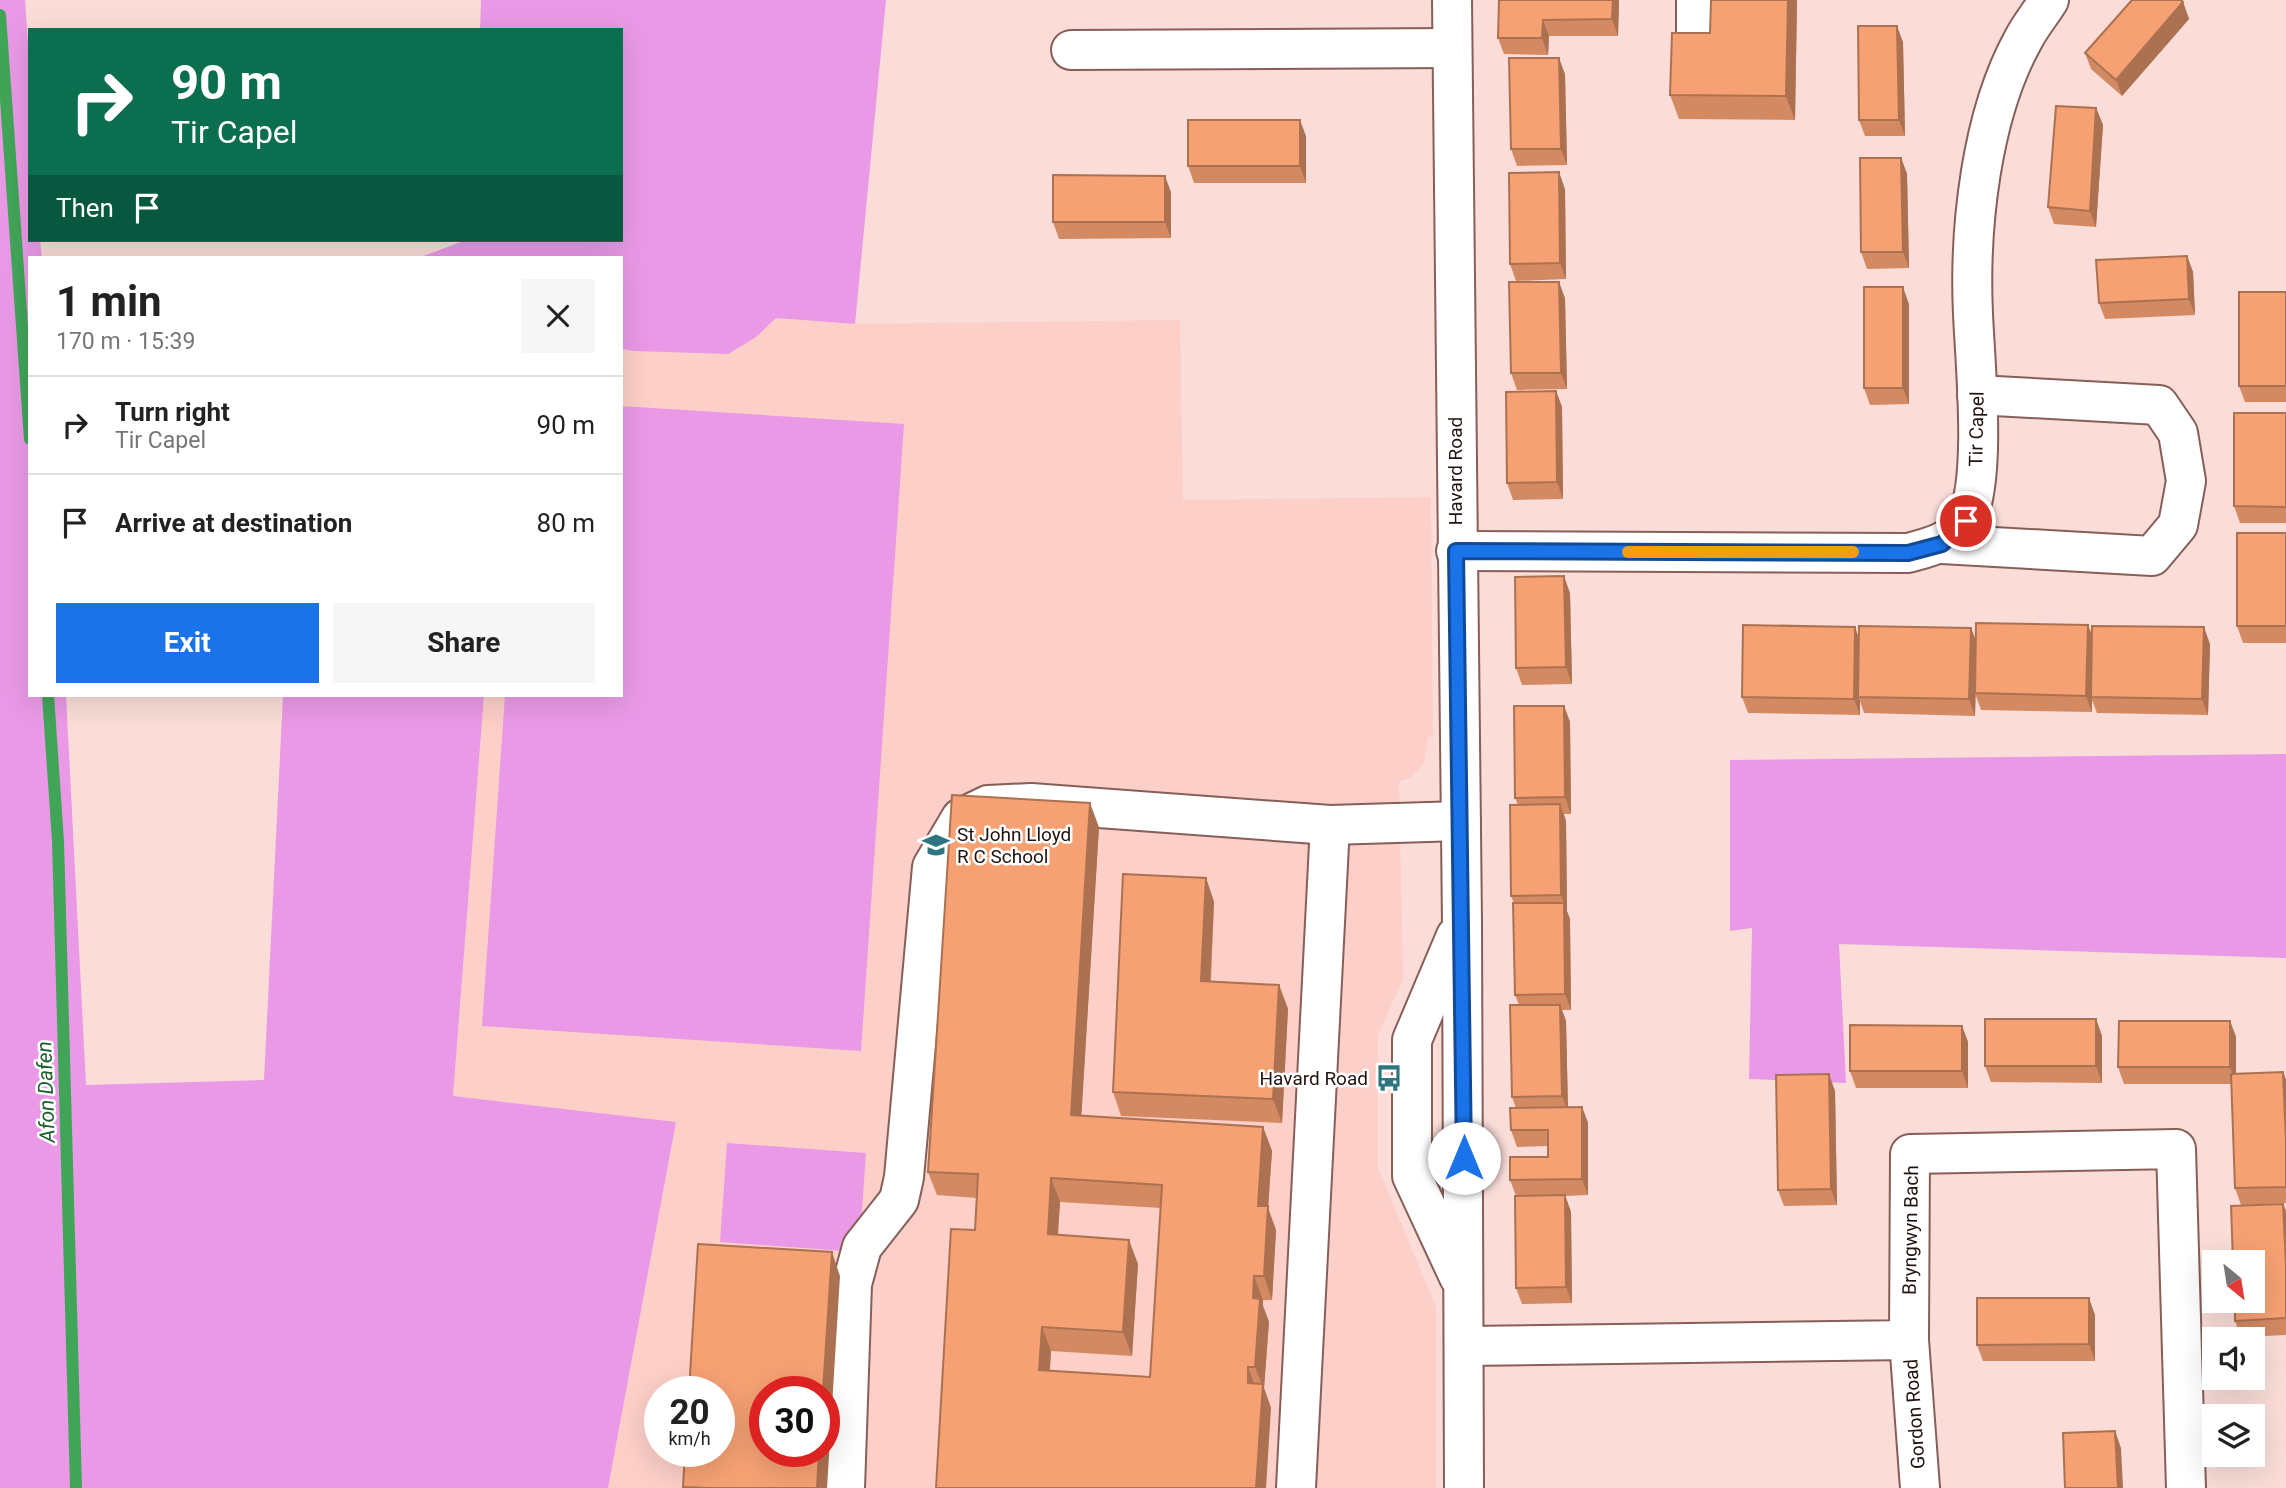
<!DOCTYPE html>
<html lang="en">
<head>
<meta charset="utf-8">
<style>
	:root { --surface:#fff; --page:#f6f6f6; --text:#222; --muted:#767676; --line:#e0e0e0; --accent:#1a73e8 }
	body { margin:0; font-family:Roboto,sans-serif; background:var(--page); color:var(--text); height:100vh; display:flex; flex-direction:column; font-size:26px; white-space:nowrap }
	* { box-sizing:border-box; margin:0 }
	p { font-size:23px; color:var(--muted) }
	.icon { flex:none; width:38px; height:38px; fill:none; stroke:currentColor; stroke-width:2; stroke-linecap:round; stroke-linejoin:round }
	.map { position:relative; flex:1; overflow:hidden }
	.details { position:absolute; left:28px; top:256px; width:595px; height:441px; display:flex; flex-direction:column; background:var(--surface); border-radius:0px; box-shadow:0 7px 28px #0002 }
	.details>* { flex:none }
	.top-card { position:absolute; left:28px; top:28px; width:595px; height:214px; border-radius:0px; box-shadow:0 7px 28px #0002; background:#0b6e4f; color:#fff; overflow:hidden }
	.needle { width:46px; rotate:150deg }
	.buttons { position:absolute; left:2202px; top:1250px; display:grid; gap:14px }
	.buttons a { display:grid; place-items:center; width:63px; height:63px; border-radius:0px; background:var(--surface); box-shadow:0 7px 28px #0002; font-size:35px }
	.speed { position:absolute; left:644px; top:1376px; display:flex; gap:14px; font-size:35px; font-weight:700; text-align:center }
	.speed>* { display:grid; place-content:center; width:91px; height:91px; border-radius:50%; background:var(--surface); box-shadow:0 7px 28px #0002; line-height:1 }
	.speed small { font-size:18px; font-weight:400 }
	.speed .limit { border:10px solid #d22; background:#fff; color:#111 }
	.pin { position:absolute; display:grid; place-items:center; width:60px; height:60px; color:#fff; margin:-30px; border:4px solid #fff; border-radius:50%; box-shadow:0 2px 7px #0007 }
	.me { position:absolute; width:77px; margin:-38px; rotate:0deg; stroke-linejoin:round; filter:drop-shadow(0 0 5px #0008) }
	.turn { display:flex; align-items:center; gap:24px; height:147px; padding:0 28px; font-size:32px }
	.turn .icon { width:91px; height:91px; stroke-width:2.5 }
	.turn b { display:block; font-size:49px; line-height:60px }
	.then { display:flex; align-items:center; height:66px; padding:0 28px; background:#0003; gap:14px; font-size:26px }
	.round { display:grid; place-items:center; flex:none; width:74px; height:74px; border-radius:0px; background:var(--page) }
	.overview { display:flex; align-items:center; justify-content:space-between; height:119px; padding:0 28px }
	h1 { font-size:42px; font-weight:700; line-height:52px }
	.button { display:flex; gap:14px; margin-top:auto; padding:14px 28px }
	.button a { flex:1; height:80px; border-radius:0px; background:var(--accent); color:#fff; font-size:28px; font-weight:700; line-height:80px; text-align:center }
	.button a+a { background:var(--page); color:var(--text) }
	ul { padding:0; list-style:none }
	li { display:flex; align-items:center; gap:21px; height:98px; padding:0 28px; border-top:2px solid var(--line) }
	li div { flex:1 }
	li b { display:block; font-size:26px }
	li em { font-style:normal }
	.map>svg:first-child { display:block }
	.built { fill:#fccfc8; fill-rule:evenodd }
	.green { fill:#ea99e6 }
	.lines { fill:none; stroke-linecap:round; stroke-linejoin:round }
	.stream { stroke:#41a558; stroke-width:12 }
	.minor-casing { stroke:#875e58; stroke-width:42 }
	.minor { stroke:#fff; stroke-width:38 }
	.wall { fill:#d38a63; fill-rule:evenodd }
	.shaded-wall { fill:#ac7150 }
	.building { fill:#f5a173; stroke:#ac7150; stroke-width:2; fill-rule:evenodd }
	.route-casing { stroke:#114b97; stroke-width:18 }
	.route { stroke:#1a73e8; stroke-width:12 }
	.slow { stroke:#f59e0b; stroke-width:12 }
	.labels { text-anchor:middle; stroke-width:5; stroke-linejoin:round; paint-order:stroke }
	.street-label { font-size:19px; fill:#22120f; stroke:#fff }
	.poi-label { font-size:19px; fill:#22120f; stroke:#fff; text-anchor:start }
	.water-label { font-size:21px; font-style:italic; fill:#1c602e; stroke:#fff }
</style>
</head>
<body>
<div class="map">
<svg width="2286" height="1488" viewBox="0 0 2286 1488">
	<rect width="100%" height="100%" fill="#faddd8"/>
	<path class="built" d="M776 318 855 324 1180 320 1183 500 1431 497 1433 737H1428L1424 764 1410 778 1399 781 1403 979 1378 1035V1168L1436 1307V1488H608L676 1122 453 1096 484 695H621V349L634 351 756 337ZM660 1391H719V1451H660ZM765 1391H824V1451H765Z"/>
	<g class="green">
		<path d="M0 0H25L30 71V240H40L42 257H30V695H66L86 1085 264 1080 283 695H484L453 1096 676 1122 608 1488H0Z"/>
		<path d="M481 0H886L855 324 776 318 756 337 728 354 634 351 621 349V257H421L466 240H621V30H480Z"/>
		<path d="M621 406 904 424 861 1051 482 1026 505 695H621Z"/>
		<path d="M2286 754V958L1839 944 1846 1083 1749 1079 1752 928 1730 931V760Z"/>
		<path d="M727 1143 866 1153 859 1252 720 1242Z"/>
	</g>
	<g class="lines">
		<g class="stream">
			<path d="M0 15 30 439"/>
			<path d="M48 695 58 841 76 1488"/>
		</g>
		<defs>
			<g id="minor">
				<path d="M1452 0 1462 923 1464 1488"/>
				<path d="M1696 40V0"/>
				<path d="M1071 50 1452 48"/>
				<path d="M1942 544 2152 556 2178 525 2186 481 2178 433 2159 405 1977 395"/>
				<path d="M1456 551 1908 553C1930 547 1954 542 1966 520 1987 479 1975 363 1973 314 1969 228 1981 116 2023 40 2030 26 2041 13 2049 0"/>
				<path d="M1456 936 1412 1040V1176L1459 1277"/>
				<path d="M1909 1340 1920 1488"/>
				<path d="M1465 1346 1909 1340 1910 1154 2176 1149 2186 1488"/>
				<path d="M845 1488 852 1284 862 1247 899 1200 904 1177 932 867 961 818 988 805 1031 803 1330 825 1461 821"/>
				<path d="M1296 1488 1330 825"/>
			</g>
		</defs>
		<use href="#minor" class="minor-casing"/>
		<use href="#minor" class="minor"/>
	</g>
	<g class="wall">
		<path d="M1499 0H1619L1618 36H1549L1548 55 1504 54 1498 38Z"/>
		<path d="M1711 0H1797L1795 120 1679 119 1670 95 1710 33Z"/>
		<path d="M2183 2 2189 19 2122 96 2091 69 2085 53Z"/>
		<path d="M1903 42 1905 136H1865L1859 120Z"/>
		<path d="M1565 74 1567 165 1517 166 1511 149Z"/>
		<path d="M2096 108 2103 125 2096 227 2054 224 2048 207Z"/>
		<path d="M1306 136V183H1194L1188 166Z"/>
		<path d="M1901 158 1907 174 1909 268 1867 269 1861 252Z"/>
		<path d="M1565 189 1566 279 1516 281 1510 264Z"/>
		<path d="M1171 192V238L1059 239 1053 222Z"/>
		<path d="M2187 256 2193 272 2195 315 2105 319 2099 303Z"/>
		<path d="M2286 292V402H2245L2239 386Z"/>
		<path d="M1565 298 1567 389 1517 390 1511 373Z"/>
		<path d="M1909 304V404L1870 405 1864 388Z"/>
		<path d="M1556 391 1562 407 1563 499 1513 500 1507 483Z"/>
		<path d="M2286 413V523H2240L2234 506Z"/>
		<path d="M2286 533V643H2243L2237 626Z"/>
		<path d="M1570 593 1572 684 1522 685 1516 668Z"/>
		<path d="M2088 625 2092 637 2210 644 2208 715 2097 713 2092 700V712L1981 710 1976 696 1975 716 1864 713 1860 701V715L1748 713 1742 697 1855 627 1859 640 1971 628 1976 641Z"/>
		<path d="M1564 706 1570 722 1571 814H1564L1566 821 1567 912 1570 919 1571 1010H1562L1566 1021 1568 1107H1582L1588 1123V1195L1565 1196 1571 1212 1572 1303 1522 1304 1516 1288V1196L1510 1180 1548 1157V1146L1517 1147 1511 1130 1516 1108 1512 1097 1519 1005 1515 995 1514 903 1511 896 1518 805 1515 798Z"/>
		<path d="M1099 827 1081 1116 1263 1127 1272 1151 1268 1208 1276 1230 1272 1300H1263V1306L1269 1322 1264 1388 1271 1408 936 1488 975 1230 977 1198 937 1195 928 1172ZM1060 1202 1161 1208 1150 1377 1050 1371 1051 1351 1132 1356 1138 1264 1058 1235Z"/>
		<path d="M1206 878 1214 902 1211 981 1279 985 1288 1009 1282 1123 1121 1116 1113 1092Z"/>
		<path d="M2096 1019 2102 1036V1083L1991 1082 1985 1066Z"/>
		<path d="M2230 1021 2236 1037V1074L2283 1072 2286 1080V1203L2241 1205 2235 1188 2231 1084H2124L2118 1067Z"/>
		<path d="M1962 1026 1968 1042V1088H1856L1850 1071Z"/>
		<path d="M1835 1091 1837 1205 1784 1206 1778 1190Z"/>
		<path d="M2283 1204 2286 1211V1335L2241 1337 2235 1321Z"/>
		<path d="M2095 1315V1361H1983L1977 1345Z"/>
	</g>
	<g class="shaded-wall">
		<path d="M1613 0H1619L1618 36 1612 19Z"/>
		<path d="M1788 0H1797L1795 120 1786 96Z"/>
		<path d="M2183 2 2189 19 2122 96 2116 80Z"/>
		<path d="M1543 20 1549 36 1548 55 1542 38Z"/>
		<path d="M1897 26 1903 42 1905 136 1899 120Z"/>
		<path d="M1559 58 1565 74 1567 165 1561 149Z"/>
		<path d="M2096 108 2103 125 2096 227 2090 211Z"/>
		<path d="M1300 120 1306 136V183L1300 166Z"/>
		<path d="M1901 158 1907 174 1909 268 1903 252Z"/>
		<path d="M1559 172 1565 189 1566 279 1560 263Z"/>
		<path d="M1165 176 1171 192V238L1165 222Z"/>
		<path d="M2187 256 2193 272 2195 315 2189 299Z"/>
		<path d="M1559 282 1565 298 1567 389 1561 373Z"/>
		<path d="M1903 287 1909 304V404L1903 388Z"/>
		<path d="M1556 391 1562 407 1563 499 1557 482Z"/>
		<path d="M1564 576 1570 593 1572 684 1566 667Z"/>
		<path d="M2088 625 2094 641 2091 697 2092 700V712L2086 696Z"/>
		<path d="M1855 627 1861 644 1858 697 1860 701V715L1854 699Z"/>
		<path d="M2204 627 2210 644 2208 715 2202 699Z"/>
		<path d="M1971 628 1977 644 1975 693V716L1969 699Z"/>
		<path d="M1564 706 1570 722 1571 814 1565 797Z"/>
		<path d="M1090 803 1099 827 1080 1139 1071 1115Z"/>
		<path d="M1560 804 1566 821 1567 912 1561 895Z"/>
		<path d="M1206 878 1214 902 1209 1005 1201 981Z"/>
		<path d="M1564 903 1570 919 1571 1010 1565 994Z"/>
		<path d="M1279 985 1288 1009 1282 1123 1273 1099Z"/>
		<path d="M1560 1005 1566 1021 1568 1112 1562 1096Z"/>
		<path d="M2096 1019 2102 1036V1083L2096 1066Z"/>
		<path d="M2230 1021 2236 1037V1084L2230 1067Z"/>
		<path d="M1962 1026 1968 1042V1088L1962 1071Z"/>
		<path d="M2283 1072 2286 1080V1141Z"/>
		<path d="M1829 1074 1835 1091 1837 1205 1831 1189Z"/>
		<path d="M1582 1107 1588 1123V1195L1582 1179Z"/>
		<path d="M1263 1127 1272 1151 1268 1208 1276 1230 1272 1300 1264 1276 1258 1206Z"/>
		<path d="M1051 1178 1060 1202 1056 1258 1048 1234Z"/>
		<path d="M1565 1195 1571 1212 1572 1303 1566 1287Z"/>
		<path d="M2283 1204 2286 1211V1266Z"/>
		<path d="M1129 1240 1138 1264 1132 1356 1123 1332Z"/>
		<path d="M832 1252 840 1276 827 1488H817L819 1451H824V1391H823Z"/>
		<path d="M1254 1276 1263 1300V1306L1269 1322 1264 1388 1271 1408 1266 1488H1256L1263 1387 1255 1367 1253 1298Z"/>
		<path d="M2089 1298 2095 1315V1361L2089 1344Z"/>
		<path d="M1042 1327 1051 1351 1048 1394 1039 1370Z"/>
		<path d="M1248 1367 1257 1391 1248 1383Z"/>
		<path d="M2115 1431 2121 1448 2123 1488H2118Z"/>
	</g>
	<g class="building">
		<path d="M1499 0H1613L1612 19 1543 20 1542 38H1498Z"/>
		<path d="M1711 0H1788L1786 96 1670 95 1672 33H1710Z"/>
		<path d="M2132 0H2181L2183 2 2116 80 2085 53Z"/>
		<path d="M1858 26H1897L1899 120H1859Z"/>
		<path d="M1509 58H1559L1561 149H1511Z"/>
		<path d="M2056 106 2096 108 2090 211 2048 207Z"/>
		<rect x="1188" y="120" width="112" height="46"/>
		<path d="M1860 158H1901L1903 252H1861Z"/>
		<path d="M1559 172 1560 263 1510 264 1509 173Z"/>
		<path d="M1053 175 1165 176V222H1053Z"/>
		<path d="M2187 256 2189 299 2099 303 2096 260Z"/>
		<path d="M1509 282H1559L1561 373H1511Z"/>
		<rect x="1864" y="287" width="39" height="101"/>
		<rect x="2239" y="292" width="47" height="94"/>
		<path d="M1556 391 1557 482 1507 483 1506 392Z"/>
		<path d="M2234 413H2286V507L2234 506Z"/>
		<rect x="2237" y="533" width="49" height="93"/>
		<path d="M1564 576 1566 667 1516 668 1515 577Z"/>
		<path d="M1976 623 2088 625 2086 696 1975 693Z"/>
		<path d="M1743 625 1855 627 1854 699 1742 697Z"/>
		<path d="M1859 626 1971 628 1969 699 1858 697Z"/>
		<path d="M2092 626 2204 627 2202 699 2091 697Z"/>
		<path d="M1514 706H1564L1565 797 1515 798Z"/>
		<path d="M952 795 1090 803 1071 1115 1263 1127 1258 1206H1268L1264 1276H1254L1253 1298 1260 1299 1255 1367H1248V1383L1263 1384 1256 1488H936L951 1229 975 1230 978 1174 928 1172ZM1051 1178 1162 1185 1150 1377 1039 1370 1042 1327 1123 1332 1129 1240 1048 1234Z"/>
		<path d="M1560 804 1561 895 1511 896 1510 805Z"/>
		<path d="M1123 874 1206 878 1201 981 1279 985 1273 1099 1113 1092Z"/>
		<path d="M1513 903H1564L1565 994 1515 995Z"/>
		<path d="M1510 1005H1560L1562 1096 1512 1097Z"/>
		<rect x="1985" y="1019" width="111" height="47"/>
		<path d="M2119 1021H2230V1067H2118Z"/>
		<path d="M1850 1025 1962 1026V1071H1850Z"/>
		<path d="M2283 1072 2286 1141V1187L2235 1188 2231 1074Z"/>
		<path d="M1829 1074 1831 1189 1778 1190 1776 1075Z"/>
		<path d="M1582 1107V1179L1510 1180V1157H1548V1130H1511L1510 1108Z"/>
		<path d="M1565 1195 1566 1287 1516 1288 1515 1196Z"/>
		<path d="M2283 1204 2286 1266V1318L2235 1321V1300H2252V1262H2233L2231 1206Z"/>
		<path d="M698 1244 832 1252 823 1391H765V1451H819L817 1488H707L683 1487 685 1451H719V1391H689Z"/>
		<path d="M1977 1298H2089V1344L1977 1345Z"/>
		<path d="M2115 1431 2118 1488H2065L2063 1433Z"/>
	</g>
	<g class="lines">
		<defs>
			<path id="route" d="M1464 1158 1456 551 1908 553 1942 544 1966 521"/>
		</defs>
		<use href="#route" class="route-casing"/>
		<use href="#route" class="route"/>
		<path class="slow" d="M1628 552H1853"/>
	</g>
	<defs>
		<symbol id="school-bare" viewBox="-9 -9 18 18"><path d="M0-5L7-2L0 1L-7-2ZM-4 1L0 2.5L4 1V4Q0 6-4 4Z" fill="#2e7580" stroke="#fff" stroke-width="2.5" paint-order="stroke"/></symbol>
		<symbol id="bus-bare" viewBox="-9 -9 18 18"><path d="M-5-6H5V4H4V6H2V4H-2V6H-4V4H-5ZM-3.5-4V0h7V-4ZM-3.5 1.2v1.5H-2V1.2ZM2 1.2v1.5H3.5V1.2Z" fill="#2e7580" stroke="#fff" stroke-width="2.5" paint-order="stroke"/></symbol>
	</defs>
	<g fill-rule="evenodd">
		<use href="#school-bare" x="917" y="826" width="38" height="38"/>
		<use href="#bus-bare" x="1370" y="1059" width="38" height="38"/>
	</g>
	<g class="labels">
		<g class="street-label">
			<text transform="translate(1976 429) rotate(-89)" y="7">Tir Capel</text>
			<text transform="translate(1455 471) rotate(-90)" y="7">Havard Road</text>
			<text transform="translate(1910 1230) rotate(-89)" y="7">Bryngwyn Bach</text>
			<text transform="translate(1914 1414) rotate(-94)" y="7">Gordon Road</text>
		</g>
		<g class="poi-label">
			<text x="957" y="841">St John Lloyd<tspan x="957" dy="22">R C School</tspan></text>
			<text x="1368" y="1085" text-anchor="end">Havard Road</text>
		</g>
		<g class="water-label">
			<text transform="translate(46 1092) rotate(-92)" y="7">Afon Dafen</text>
		</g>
	</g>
</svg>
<div class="buttons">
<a><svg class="needle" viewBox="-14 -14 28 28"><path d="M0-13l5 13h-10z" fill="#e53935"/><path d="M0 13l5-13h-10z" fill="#767676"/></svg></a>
<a><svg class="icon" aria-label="sound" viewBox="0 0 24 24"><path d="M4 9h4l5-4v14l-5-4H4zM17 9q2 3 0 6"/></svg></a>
<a><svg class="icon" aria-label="layers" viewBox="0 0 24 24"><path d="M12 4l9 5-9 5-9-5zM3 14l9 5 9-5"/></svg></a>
</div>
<div class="speed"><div>20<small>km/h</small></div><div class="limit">30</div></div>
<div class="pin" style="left:1966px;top:521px;background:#d93025"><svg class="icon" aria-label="arrive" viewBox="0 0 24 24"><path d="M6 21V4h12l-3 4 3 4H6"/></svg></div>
<svg class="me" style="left:1464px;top:1158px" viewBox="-20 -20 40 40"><circle r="19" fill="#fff"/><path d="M0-13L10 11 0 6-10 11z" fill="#1a73e8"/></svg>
<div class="top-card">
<div class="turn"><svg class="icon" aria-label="right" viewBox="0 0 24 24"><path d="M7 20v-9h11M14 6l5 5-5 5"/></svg><div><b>90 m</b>Tir Capel</div></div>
<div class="then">Then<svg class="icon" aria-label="arrive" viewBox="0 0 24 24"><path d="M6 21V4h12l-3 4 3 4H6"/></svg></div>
</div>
<section class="details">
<div class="overview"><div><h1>1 min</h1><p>170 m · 15:39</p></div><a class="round"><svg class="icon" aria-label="close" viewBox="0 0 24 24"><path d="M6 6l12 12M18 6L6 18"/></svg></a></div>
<ul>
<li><svg class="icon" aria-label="right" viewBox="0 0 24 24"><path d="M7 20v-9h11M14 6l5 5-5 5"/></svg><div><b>Turn right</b><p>Tir Capel</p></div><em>90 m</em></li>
<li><svg class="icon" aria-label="arrive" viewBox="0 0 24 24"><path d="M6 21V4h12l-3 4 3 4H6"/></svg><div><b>Arrive at destination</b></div><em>80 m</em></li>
</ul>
<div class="button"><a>Exit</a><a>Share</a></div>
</section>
</div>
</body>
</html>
